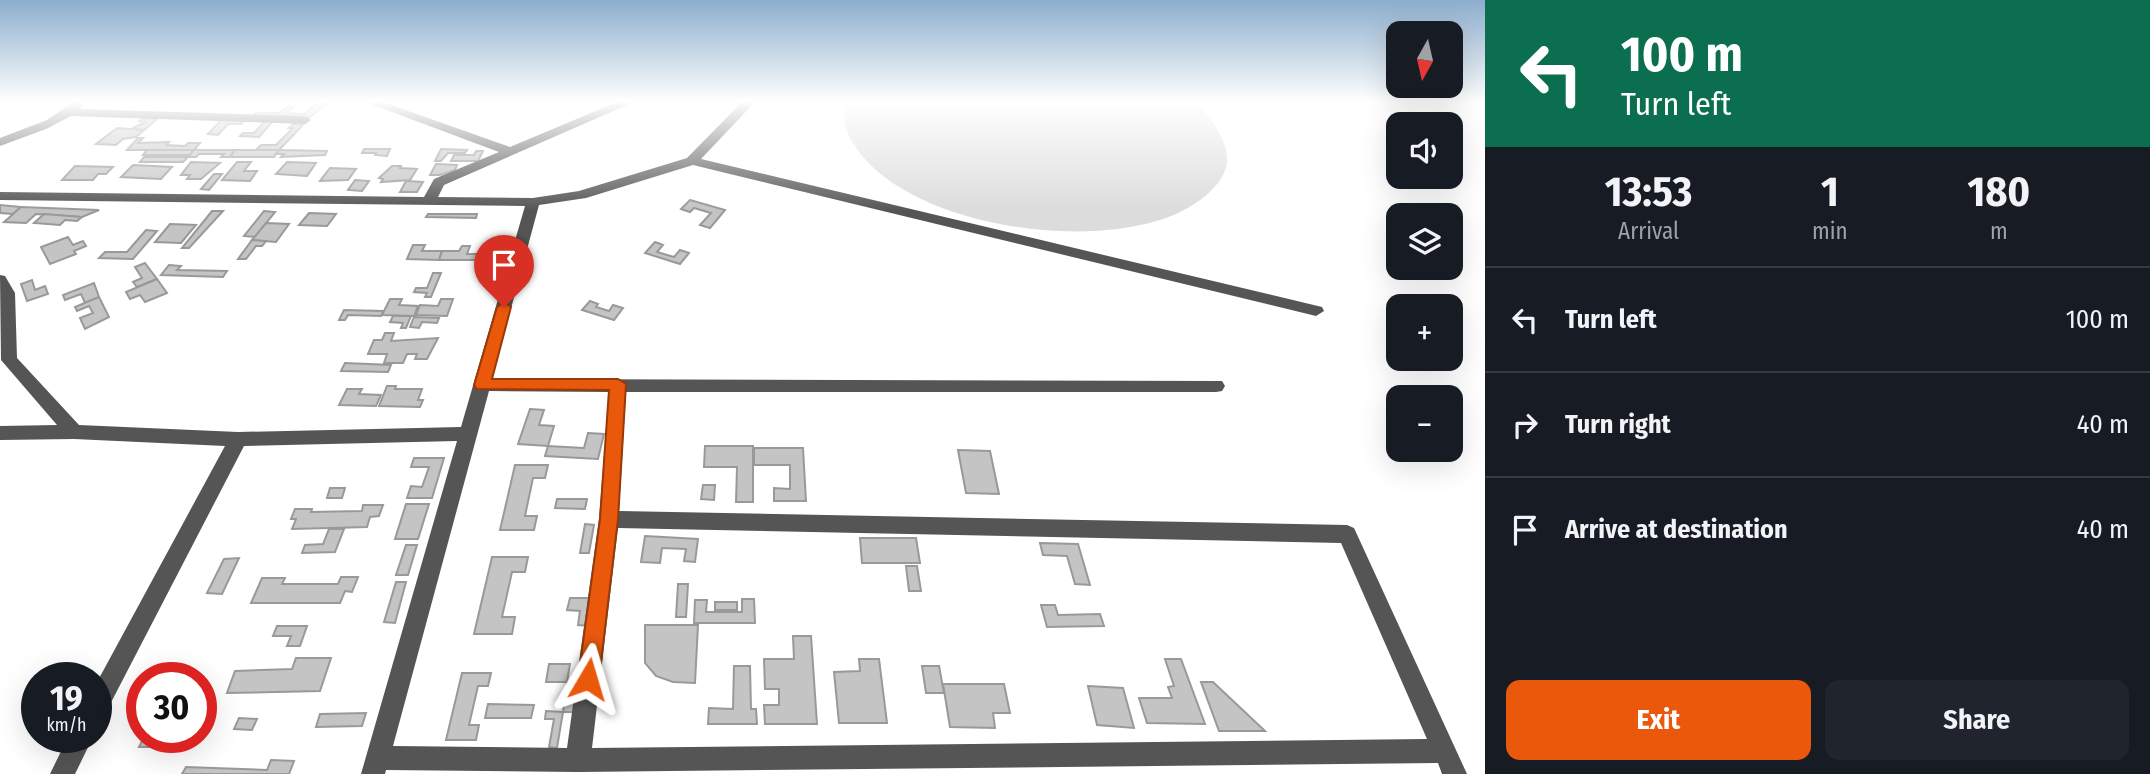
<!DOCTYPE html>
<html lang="en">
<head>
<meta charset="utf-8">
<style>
	:root { --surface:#171b24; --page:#20242c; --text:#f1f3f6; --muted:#9ea1a6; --line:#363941; --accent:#ea580c }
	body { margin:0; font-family:"Fira Sans Condensed",sans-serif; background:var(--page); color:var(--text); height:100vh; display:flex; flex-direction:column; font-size:26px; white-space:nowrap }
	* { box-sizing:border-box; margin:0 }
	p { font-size:23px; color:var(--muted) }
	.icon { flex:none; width:38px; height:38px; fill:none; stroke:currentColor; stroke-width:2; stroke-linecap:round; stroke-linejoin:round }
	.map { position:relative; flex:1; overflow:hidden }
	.side { display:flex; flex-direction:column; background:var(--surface); width:665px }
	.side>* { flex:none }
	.guide { background:#0b6e4f; color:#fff; overflow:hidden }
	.needle { width:46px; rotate:188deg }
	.tools { position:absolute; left:1386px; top:21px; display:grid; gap:14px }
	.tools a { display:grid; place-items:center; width:77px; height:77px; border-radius:14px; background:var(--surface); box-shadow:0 7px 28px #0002; font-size:35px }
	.speed { position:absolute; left:21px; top:662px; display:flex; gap:14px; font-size:35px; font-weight:700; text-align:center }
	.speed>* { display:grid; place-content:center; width:91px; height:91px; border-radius:50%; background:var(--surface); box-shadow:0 7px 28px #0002; line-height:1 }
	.speed small { font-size:18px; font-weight:400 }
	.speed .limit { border:10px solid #d22; background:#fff; color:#111 }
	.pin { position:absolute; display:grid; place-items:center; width:60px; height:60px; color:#fff; margin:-72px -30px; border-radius:50% 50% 50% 0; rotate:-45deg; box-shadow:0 0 7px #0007 }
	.pin .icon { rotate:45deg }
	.me { position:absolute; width:77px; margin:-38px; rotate:7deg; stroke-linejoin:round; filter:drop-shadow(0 0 5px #0008) }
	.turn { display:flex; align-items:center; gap:24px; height:147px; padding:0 21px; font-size:32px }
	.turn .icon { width:91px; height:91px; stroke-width:2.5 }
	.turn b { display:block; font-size:49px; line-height:60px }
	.eta { display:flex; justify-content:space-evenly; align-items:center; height:119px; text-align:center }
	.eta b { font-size:42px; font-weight:700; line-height:49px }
	.cta { display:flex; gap:14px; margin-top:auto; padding:14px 21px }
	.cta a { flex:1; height:80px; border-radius:14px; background:var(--accent); color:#fff; font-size:28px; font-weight:700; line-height:80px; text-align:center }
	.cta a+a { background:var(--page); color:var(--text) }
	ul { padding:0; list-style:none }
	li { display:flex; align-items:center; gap:21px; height:105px; padding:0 21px; border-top:2px solid var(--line) }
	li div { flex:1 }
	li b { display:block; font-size:26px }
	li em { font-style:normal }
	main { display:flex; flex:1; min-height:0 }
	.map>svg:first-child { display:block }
	.green { fill:#dcdcdc }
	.building { fill:#c4c4c4; stroke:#999; stroke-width:2 }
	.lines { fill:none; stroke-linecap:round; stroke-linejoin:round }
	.minor { fill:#555; fill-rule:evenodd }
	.route { fill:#ea580c; stroke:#983908; stroke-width:2 }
</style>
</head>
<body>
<main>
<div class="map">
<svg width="1485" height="774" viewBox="0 0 1485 774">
	<rect width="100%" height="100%" fill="#fff"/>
	<path class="green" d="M845 102H1196C1209 117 1229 140 1227 162 1225 181 1206 197 1191 206 1108 258 886 229 846 129 843 121 845 110 845 102Z"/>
	<g class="building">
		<path d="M294 102H300L280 117H252L256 113H279Z"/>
		<path d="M318 102H328L309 118 282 116 285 113 304 114Z"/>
		<path d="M143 118 157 119 144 130 131 129 145 122 139 121Z"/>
		<path d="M222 119 245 120 241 124H228L218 135 208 134Z"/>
		<path d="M265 121H273L259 137 240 136 243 133H254Z"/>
		<path d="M293 124 303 125 279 150H256L261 145H276L293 128H289Z"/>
		<path d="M117 128 144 130 136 137 123 139 116 145 96 144Z"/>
		<path d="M138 138H143L138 143 169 142 166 145 185 146 188 143H200L194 150H127Z"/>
		<path d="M364 149H390L387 156 375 155 376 153H362Z"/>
		<path d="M441 149 467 150 465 153H448L441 161H435Z"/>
		<path d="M147 150H194L190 155H143Z"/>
		<path d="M194 150H235L230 157H221L224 154H199L196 157H188Z"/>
		<path d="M235 150H279L274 157H230Z"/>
		<path d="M279 150 327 151 325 155 281 157 284 154H276Z"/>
		<path d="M476 151H483L478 161H451L454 155H474Z"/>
		<path d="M144 157H188L183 162H140Z"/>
		<path d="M191 162 220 163 201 179H187L190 175H181Z"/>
		<path d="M237 162H251L244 171H257L250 181 222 180Z"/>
		<path d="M287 162 316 163 307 176 276 174Z"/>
		<path d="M436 164 457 165 455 170 440 175H430Z"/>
		<path d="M133 165 172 167 161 179 121 177Z"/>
		<path d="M75 166 113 167 106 174H98L93 180H62Z"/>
		<path d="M392 166H401L400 168 417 169 410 180 381 182 383 179 379 178Z"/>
		<path d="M330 168 356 169 348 180 320 181Z"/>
		<path d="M214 174H222L209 190 201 189Z"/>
		<path d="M355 180 369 181 362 191 348 190Z"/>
		<path d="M406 181 423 182 417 192H400Z"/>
		<path d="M690 200 725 210 710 228 700 225 711 213 694 208 690 212 681 209Z"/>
		<path d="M0 205 21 207 13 214 0 213Z"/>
		<path d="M21 207 99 210 82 217 36 214 26 223 4 222Z"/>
		<path d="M212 211H223L189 248H182Z"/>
		<path d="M264 211 275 212 255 237 244 236Z"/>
		<path d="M309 213 336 214 327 226 299 225Z"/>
		<path d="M44 214 82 217 77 221 65 220 60 225 34 223Z"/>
		<path d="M428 214H477L476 218 426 217Z"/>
		<path d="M266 223 289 224 276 242 252 240Z"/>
		<path d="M170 224 196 225 181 243 155 242Z"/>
		<path d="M146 230 157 231 133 259 99 258 105 252H127Z"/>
		<path d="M68 237 73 245 83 241 86 246 74 251 76 254 50 264 41 247Z"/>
		<path d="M252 240 266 241 262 246H256L246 259H238Z"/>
		<path d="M655 242 663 245 657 252 674 257 680 250 689 253 680 264 645 253Z"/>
		<path d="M413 245H425L422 251H442L439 260 407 259Z"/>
		<path d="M462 246H470L467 254H485L483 260H439L442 251H459Z"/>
		<path d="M145 263 157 279 137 287 133 282 142 278 135 267Z"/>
		<path d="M169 265 181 266 177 270 227 271 223 277 161 275Z"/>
		<path d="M433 273H441L431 297H425L427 293 414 292 416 288H427Z"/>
		<path d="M157 279 167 293 145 302 140 295 130 299 126 292Z"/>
		<path d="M32 280 35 290 45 286 48 294 27 301 21 284Z"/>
		<path d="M94 283 99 297 85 303 81 294 65 300 63 295Z"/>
		<path d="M99 297 109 317 85 329 80 318 93 313 89 306 77 311 75 307Z"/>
		<path d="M390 299H402L399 305 418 306 414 316 382 315Z"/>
		<path d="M441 299H453L447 316 416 315 420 305 438 306Z"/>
		<path d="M590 301 598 304 596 307 609 311 613 305 623 308 614 320 582 310Z"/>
		<path d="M344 310 383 311 381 316 348 315 345 320H339Z"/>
		<path d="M393 316H411L406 328H401L403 323 390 322Z"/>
		<path d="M414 317 439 318 437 323 422 322 419 328 410 327Z"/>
		<path d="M385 333H394L391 341 438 338 427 359H415L417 354H407L403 363H384L387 354H368L374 340H382Z"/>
		<path d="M345 363 391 365 388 372 341 371Z"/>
		<path d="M387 386H396L395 389H422L418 400H423L420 407 379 406Z"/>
		<path d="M347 389H362L359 394 381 395 376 406 339 405Z"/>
		<path d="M530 409 544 410 539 425 554 426 548 446 518 444Z"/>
		<path d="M588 433 604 434 598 459 545 456 548 446 584 448Z"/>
		<path d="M705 446H753V502H736L737 467H704Z"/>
		<path d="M754 448H803L806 501H774V488L790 489V465H754Z"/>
		<path d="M958 450 990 451 999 494 966 493Z"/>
		<path d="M414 458H444L432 498H407L411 486 422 487 429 467H411Z"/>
		<path d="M515 465H548L545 478H533L525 516H537L534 530H500Z"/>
		<path d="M703 485H715L714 500 701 499Z"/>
		<path d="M330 488H345L342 498H327Z"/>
		<path d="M557 499H587L585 509 555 508Z"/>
		<path d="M406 504H429L418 539H395Z"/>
		<path d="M363 505H383L379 516 370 517 367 527 292 529 296 519H291L295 509H312L311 512 362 511Z"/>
		<path d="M585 524 594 525 589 553H580Z"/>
		<path d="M329 529H344L335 552 302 553 305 545 323 544Z"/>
		<path d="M645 536 698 539 695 562 684 561 686 549 662 548 660 563 641 562Z"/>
		<path d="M860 538H916L920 563H862Z"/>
		<path d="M1040 543 1078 544 1090 585 1075 584 1067 556 1043 555Z"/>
		<path d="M406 545H417L408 575H396Z"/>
		<path d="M492 557H528L525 572H512L502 617H515L512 634H474Z"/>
		<path d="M239 558 222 594 207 593 224 559Z"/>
		<path d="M906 566H917L921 591H909Z"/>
		<path d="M341 577H358L352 592 345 591 340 603H251L262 578H285L282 584H338Z"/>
		<path d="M396 582H406L395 623 384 622Z"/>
		<path d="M678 584H688L686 617H676Z"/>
		<path d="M570 598H595L590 626 578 625 580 611 567 610Z"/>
		<path d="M742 599H754L755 623H694L695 600H707L706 612H742Z"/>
		<rect x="715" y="602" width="22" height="8"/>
		<path d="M1041 605H1055L1058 615 1100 614 1104 626 1047 627Z"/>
		<path d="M645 625H698L695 683 673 682 656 676 645 663Z"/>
		<path d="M277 626H307L300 646H287L291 636H273Z"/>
		<path d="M793 636H811L817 724H765L764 705H779V689H765L764 659H794Z"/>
		<path d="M296 658H331L320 691 227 693 235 671 292 669Z"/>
		<path d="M859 659H879L887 723H839L834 672 860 671Z"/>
		<path d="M1165 659H1181L1205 724 1147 723 1139 698H1172L1168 687 1174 686Z"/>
		<path d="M549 664H570L567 682H546Z"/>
		<path d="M734 666H750L751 709H756L757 724H708L709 708 733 709Z"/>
		<path d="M922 666H939L944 693H926Z"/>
		<path d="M462 673H491L488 686H478L469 725H479L476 740H446Z"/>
		<path d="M1201 682H1213L1265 731H1219Z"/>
		<path d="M567 684H577L573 712H563Z"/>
		<path d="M943 684H1004L1010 713H993L995 728 950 727Z"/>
		<path d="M1088 686 1123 688 1134 728 1097 725Z"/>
		<path d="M488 704 534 705 531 718H485Z"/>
		<path d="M546 711 563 712 557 748 549 747 554 719H545Z"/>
		<path d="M366 713 362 726 316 727 320 714Z"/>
		<path d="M239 718 257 719 252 730 234 729Z"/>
		<path d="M144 737H176L171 747H139Z"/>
		<path d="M271 760 294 761 289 774H182L186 767 267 770Z"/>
	</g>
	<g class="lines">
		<g class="minor">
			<path d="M73 102H83L80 109 305 116 311 120 305 124 71 116 46 129 0 146V138L47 120Z"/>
			<path d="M365 102H383L510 147 617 102H634L444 185 438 197 533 198 579 191 687 158 742 102H755L701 159 1322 307 1324 311 1316 316 693 165 586 198 539 205 492 379 1222 381 1225 386 1222 391 1216 392H626L619 511 1347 525 1354 528 1467 774H1442L1438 763 578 772 386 770 385 774H361L457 441 244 446 104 716 96 720V684L225 446 74 439 0 440V426L57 425 1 360 0 275 5 276 15 293 17 358 79 425 238 432 461 427 525 206 0 200V192L424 197 434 179 499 152ZM489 391 609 392 599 519 567 748 393 746ZM618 528 1341 543 1427 739 592 748Z"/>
			<path d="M68 737H93L75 774H50Z"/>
		</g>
	</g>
	<linearGradient id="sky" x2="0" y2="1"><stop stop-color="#8cadcc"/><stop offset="0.48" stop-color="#fff"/><stop offset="1" stop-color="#fff" stop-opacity="0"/></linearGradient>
	<rect width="1485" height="211" fill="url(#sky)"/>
	<path class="route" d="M504 302 511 307 492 379H618L626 384 618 519 599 679 596 687 588 690 581 687 578 679 600 519 609 390 477 389 474 385 497 307Z"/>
</svg>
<div class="tools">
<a><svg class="needle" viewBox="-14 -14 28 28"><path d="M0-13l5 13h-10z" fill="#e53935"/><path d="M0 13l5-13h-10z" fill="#9ea1a6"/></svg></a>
<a><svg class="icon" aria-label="sound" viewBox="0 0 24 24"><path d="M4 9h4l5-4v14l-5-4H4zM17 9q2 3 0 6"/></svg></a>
<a><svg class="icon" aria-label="layers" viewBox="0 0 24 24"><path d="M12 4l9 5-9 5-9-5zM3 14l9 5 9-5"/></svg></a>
<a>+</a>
<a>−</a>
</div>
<div class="speed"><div>19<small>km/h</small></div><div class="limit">30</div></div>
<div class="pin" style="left:504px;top:307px;background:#d93025"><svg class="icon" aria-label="arrive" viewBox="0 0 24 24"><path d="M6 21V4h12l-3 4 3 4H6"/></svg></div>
<svg class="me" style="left:588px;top:679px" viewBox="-20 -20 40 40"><path d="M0-17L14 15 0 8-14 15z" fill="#ea580c" stroke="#fff" stroke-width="4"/></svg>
</div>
<section class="side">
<div class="guide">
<div class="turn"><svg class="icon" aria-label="left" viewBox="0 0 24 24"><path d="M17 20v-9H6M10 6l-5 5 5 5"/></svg><div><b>100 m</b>Turn left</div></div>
</div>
<div class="eta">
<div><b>13:53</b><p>Arrival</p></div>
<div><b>1</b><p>min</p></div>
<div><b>180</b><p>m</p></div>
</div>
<ul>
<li><svg class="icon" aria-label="left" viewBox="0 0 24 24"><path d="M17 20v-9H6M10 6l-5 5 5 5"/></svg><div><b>Turn left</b></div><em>100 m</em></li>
<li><svg class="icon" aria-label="right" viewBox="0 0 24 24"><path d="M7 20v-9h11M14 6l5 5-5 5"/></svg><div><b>Turn right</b></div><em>40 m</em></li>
<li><svg class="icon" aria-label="arrive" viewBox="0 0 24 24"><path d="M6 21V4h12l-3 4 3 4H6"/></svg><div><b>Arrive at destination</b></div><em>40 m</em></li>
</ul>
<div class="cta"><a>Exit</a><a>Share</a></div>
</section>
</main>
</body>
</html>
